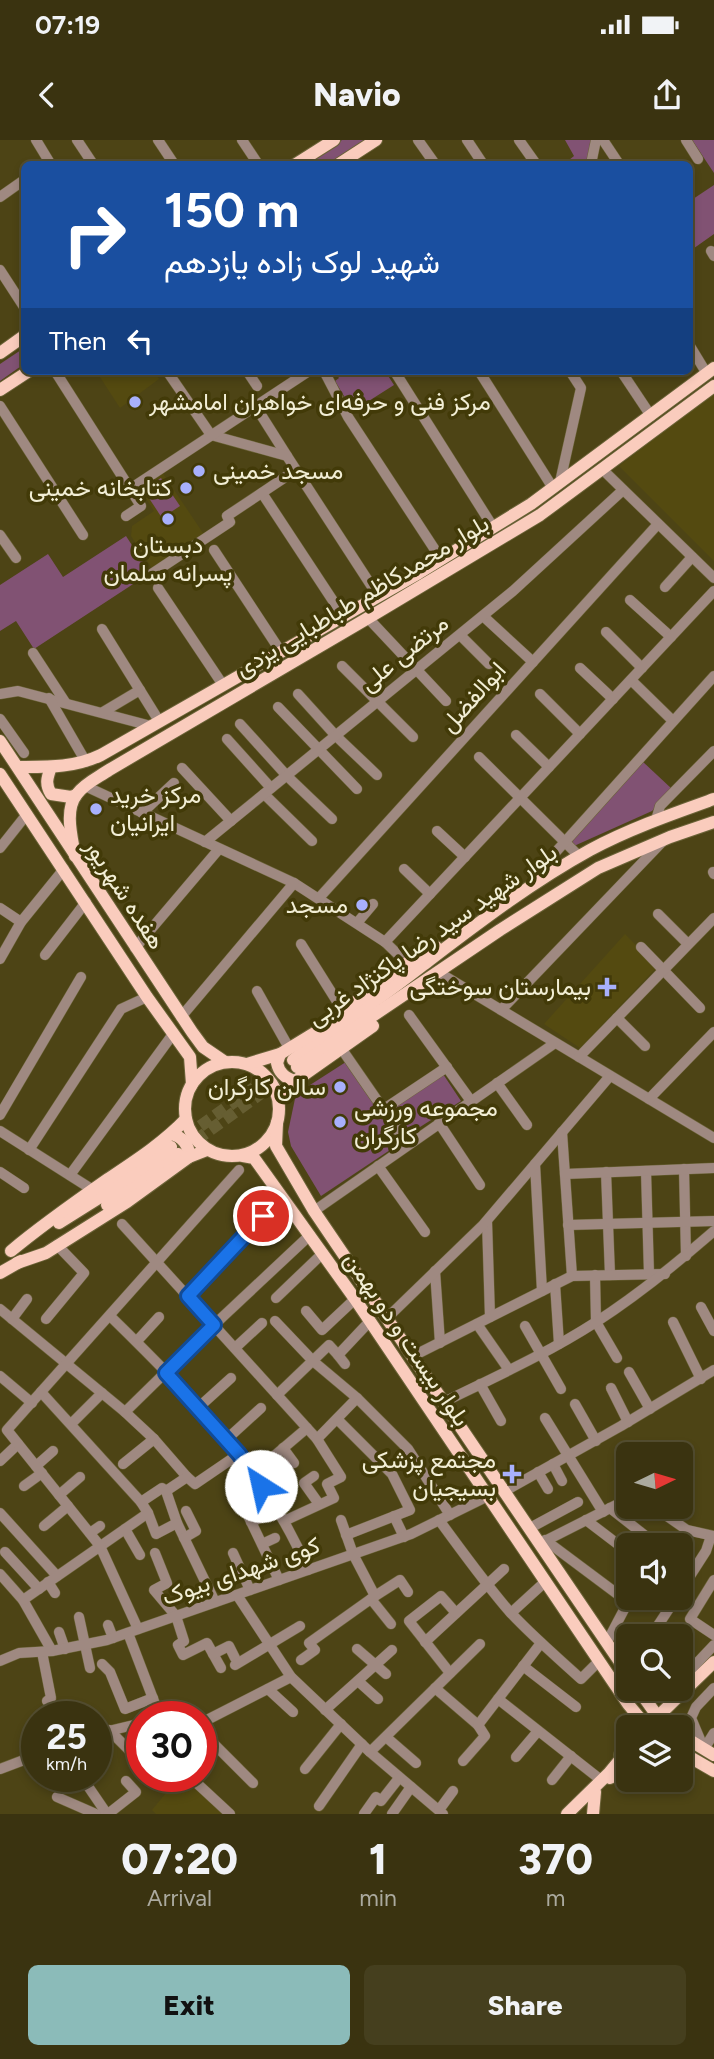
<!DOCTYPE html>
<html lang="en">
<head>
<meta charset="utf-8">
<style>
	:root { --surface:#3a3310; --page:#453f1e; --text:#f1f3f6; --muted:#abaa9f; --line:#544e30; --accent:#8bbbb9 }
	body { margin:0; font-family:Figtree,Vazirmatn,sans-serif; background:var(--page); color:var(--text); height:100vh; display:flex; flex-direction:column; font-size:26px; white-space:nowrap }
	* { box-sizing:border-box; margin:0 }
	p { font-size:23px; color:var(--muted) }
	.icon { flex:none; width:38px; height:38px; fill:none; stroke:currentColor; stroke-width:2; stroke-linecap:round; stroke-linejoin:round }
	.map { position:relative; height:1674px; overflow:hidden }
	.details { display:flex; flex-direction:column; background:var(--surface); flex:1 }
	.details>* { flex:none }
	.top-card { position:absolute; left:21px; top:21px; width:672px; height:214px; border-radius:10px; box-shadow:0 4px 10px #0003,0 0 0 2px var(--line); background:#1a4fa0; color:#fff; overflow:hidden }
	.needle { width:46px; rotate:85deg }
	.buttons { position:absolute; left:616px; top:1302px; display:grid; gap:14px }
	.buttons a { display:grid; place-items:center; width:77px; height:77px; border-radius:10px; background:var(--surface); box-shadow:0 4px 10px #0003,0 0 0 2px var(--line); font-size:35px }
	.speed { position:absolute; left:21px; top:1561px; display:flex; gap:14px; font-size:35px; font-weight:700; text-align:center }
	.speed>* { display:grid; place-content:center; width:91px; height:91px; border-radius:50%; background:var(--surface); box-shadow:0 4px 10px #0003,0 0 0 2px var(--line); line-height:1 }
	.speed small { font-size:18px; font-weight:400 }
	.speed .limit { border:10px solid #d22; background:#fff; color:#111 }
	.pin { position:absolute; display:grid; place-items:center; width:60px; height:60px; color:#fff; margin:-30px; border:4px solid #fff; border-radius:50%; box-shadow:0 2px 7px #0007 }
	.me { position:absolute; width:77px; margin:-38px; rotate:325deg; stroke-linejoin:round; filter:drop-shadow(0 0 5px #0008) }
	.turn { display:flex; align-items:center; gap:24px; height:147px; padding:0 28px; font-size:32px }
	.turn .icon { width:91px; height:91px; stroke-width:2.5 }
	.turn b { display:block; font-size:49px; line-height:60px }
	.then { display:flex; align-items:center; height:66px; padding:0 28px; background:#0003; gap:14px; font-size:26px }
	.eta { display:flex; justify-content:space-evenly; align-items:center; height:119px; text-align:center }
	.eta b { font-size:42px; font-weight:800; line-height:49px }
	.cta { display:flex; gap:14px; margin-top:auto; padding:14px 28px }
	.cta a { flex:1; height:80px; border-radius:10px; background:var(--accent); color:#111; font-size:28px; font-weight:800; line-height:80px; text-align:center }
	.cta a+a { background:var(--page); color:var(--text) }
	.status { display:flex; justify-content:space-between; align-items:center; height:49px; padding:0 35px; background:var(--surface); direction:ltr }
	.status svg { height:19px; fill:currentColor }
	header { display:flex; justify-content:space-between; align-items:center; height:91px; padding:0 28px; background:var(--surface); font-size:32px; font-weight:800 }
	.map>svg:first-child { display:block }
	.built { fill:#544a10 }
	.green { fill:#815273 }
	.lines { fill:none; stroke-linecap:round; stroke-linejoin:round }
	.major-tunnel { stroke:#665e32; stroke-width:12; stroke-dasharray:12 6; stroke-linecap:butt }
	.minor-casing { stroke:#6b6338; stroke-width:11 }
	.major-casing { stroke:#6b6338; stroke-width:14 }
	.minor { stroke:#9f8981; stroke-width:10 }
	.major { stroke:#faccbd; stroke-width:12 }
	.route-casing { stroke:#114b97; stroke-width:18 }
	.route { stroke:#1a73e8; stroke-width:12 }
	.poi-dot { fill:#a8b0fc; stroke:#423a08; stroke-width:2.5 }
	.labels { text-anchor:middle; stroke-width:7; stroke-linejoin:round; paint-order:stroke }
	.poi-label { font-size:24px; fill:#f2eed5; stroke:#423a08; text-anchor:end }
	.street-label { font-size:24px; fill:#f2eed5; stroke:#423a08 }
</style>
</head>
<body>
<div class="status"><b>07:19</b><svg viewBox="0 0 49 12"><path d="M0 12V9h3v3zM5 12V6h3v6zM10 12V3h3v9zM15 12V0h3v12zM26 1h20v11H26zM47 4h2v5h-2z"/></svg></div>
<header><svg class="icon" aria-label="back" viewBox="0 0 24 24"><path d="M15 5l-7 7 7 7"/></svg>Navio<svg class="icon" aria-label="share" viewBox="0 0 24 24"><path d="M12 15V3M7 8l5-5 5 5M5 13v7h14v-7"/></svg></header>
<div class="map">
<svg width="714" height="1674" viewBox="0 0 714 1674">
	<rect width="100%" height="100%" fill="#4d4415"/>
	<g class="built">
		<path d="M96 231H154L159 239 120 268Z"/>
		<path d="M714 253V421L619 326Z"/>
		<path d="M162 332 205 396 153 430 131 396 132 386 154 371 138 346Z"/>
		<path d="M625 794 657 827 580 908 544 884Z"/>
		<path d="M180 1636H183L224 1674H156L152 1670Z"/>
	</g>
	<g class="green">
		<path d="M342 0H368L331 24H305Z"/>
		<path d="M565 0H592L587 23 564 24 574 16Z"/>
		<path d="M692 0H714V33Z"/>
		<path d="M714 45V94L690 111V61Z"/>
		<path d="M24 208V224L0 241V224Z"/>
		<path d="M334 231H385L394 245 353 271 335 241 339 238Z"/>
		<path d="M161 338 180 366 162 378 143 349Z"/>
		<path d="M126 396 150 433 34 509 16 481 0 491V445L48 414 63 437Z"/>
		<path d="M642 621 672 649 652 671 574 706 569 701Z"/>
		<path d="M349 920 402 1002 321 1056 291 1006 288 992 296 954Z"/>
		<path d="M443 934 461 961 409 994 391 967Z"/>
	</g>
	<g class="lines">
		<g class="major-tunnel">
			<path d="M171 1007 293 920"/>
			<path d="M181 1011 282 938"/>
		</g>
		<defs>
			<g id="minor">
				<path d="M36 0 50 23 47 24"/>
				<path d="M77 0 93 24"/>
				<path d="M158 0 174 24"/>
				<path d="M242 0 258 24"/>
				<path d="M418 0 435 24"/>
				<path d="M467 0 483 24"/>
				<path d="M519 0 536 24"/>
				<path d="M603 0 619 24"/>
				<path d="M686 0 698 19"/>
				<path d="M591 24 596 0"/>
				<path d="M0 57 24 40"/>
				<path d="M711 111 714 116"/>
				<path d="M0 130 24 167"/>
				<path d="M690 206 707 234"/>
				<path d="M55 231 141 366 126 376"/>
				<path d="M167 231 211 295"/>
				<path d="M247 231 257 246"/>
				<path d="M324 231 348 277 441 419"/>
				<path d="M479 231 553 348"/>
				<path d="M621 231 651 276"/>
				<path d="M395 232 493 387"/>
				<path d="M0 266 83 395"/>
				<path d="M256 267 287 316"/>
				<path d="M211 295 287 316 378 456"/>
				<path d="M602 329 714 438"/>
				<path d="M560 342 581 248 570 231"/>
				<path d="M130 349 309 231"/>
				<path d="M262 353 343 476"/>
				<path d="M0 395 16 418"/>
				<path d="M214 410 281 512"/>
				<path d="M150 435 230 382 227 376 296 330"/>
				<path d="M665 447 692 417"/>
				<path d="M158 448 223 545"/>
				<path d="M630 460 671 497"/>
				<path d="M483 476 533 522"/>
				<path d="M368 478 446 561"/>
				<path d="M102 489 159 581"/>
				<path d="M606 492 642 528"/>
				<path d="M460 495 489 524"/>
				<path d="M33 513 65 562"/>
				<path d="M342 526 413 597"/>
				<path d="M580 528 613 559"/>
				<path d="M631 540 673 581"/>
				<path d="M0 554 18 551 151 586"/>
				<path d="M298 554 336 596 377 635"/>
				<path d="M540 554 580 594"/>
				<path d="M49 558 86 622"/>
				<path d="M278 567 357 649"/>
				<path d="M103 572 140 550"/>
				<path d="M0 579 24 613"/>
				<path d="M240 584 287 636 332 679"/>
				<path d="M516 595 549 627"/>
				<path d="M227 599 271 648"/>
				<path d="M479 617 579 716"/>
				<path d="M182 628 231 681"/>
				<path d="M85 646 294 743 385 802 407 823"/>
				<path d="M264 654 312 701"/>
				<path d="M142 673 174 643"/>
				<path d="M656 680 660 666 714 611"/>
				<path d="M437 691 465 717"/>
				<path d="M205 702 513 451 623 350"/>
				<path d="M0 708 27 674"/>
				<path d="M404 729 430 754"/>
				<path d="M713 732 714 734"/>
				<path d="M536 734 714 536"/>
				<path d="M319 758 658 384"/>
				<path d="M0 768 21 782"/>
				<path d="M658 774 688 804"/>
				<path d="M357 783 373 764"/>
				<path d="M385 802 714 451"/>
				<path d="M301 804 343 871"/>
				<path d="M641 807 700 868"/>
				<path d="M135 808 219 709"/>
				<path d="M45 815 86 762"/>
				<path d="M0 819 21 782 64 729"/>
				<path d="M438 832 714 998"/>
				<path d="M257 851 289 908"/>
				<path d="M501 870 663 701"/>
				<path d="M409 875 471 961"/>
				<path d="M181 877 294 743"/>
				<path d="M617 878 645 906"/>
				<path d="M341 908 408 1005"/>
				<path d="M579 917 714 778"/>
				<path d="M497 943 527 985"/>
				<path d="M649 959 714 892"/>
				<path d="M384 969 447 927"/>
				<path d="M0 975 81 837"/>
				<path d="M439 983 480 1045"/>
				<path d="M0 991 93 1050"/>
				<path d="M562 992 572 1136"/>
				<path d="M29 1010 121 869 147 857"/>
				<path d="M535 1024 542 1151"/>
				<path d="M378 1026 425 1092"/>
				<path d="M684 1029 686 1116"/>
				<path d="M646 1031 649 1134"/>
				<path d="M0 1032 24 1048"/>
				<path d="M606 1032 610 1135"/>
				<path d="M565 1034 714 1028"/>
				<path d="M70 1035 173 894"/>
				<path d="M314 1071 555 903"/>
				<path d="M487 1081 490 1177"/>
				<path d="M122 1084 307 1288 317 1299 341 1337 327 1344 334 1358 284 1381"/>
				<path d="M568 1085 714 1081"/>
				<path d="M435 1131 440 1203"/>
				<path d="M595 1135 596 1182 617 1218"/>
				<path d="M555 1144 559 1204"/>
				<path d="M188 1156 281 1055"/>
				<path d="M276 1158 323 1113"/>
				<path d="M701 1167 714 1191"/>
				<path d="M0 1169 125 1272 154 1299 187 1337"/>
				<path d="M306 1171 322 1190 355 1159"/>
				<path d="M110 1176C187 1251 266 1330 308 1430"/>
				<path d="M387 1178 483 1085 610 936"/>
				<path d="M12 1179 27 1159"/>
				<path d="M46 1179 84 1133 57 1105"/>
				<path d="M275 1181 313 1221 357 1258 408 1309 450 1375"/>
				<path d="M673 1182 701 1239"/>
				<path d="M477 1184 509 1230"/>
				<path d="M525 1186 561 1249"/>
				<path d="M137 1201 159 1177"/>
				<path d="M235 1208 262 1183"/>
				<path d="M338 1215 345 1224"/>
				<path d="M413 1216 572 1136 665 1134"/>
				<path d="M629 1232 650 1269"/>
				<path d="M0 1236 32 1263"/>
				<path d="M480 1244 501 1281"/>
				<path d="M611 1248 628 1282"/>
				<path d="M41 1252 141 1362"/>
				<path d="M277 1255 329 1205 338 1215 370 1181"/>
				<path d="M444 1262C495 1237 548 1213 596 1182 638 1155 676 1124 714 1091"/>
				<path d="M575 1264 596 1301"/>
				<path d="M199 1267 231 1238"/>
				<path d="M125 1272 214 1185 310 1095"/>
				<path d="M545 1278 603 1372"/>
				<path d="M337 1279 392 1334 410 1370 346 1395"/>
				<path d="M71 1284 102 1253"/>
				<path d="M227 1299 261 1268"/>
				<path d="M317 1299 357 1258"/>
				<path d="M283 1308 294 1323"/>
				<path d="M0 1321 18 1304"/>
				<path d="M123 1324 154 1299"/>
				<path d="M553 1324 562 1341"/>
				<path d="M36 1326 53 1311"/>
				<path d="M538 1332 548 1349"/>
				<path d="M254 1333 307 1288"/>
				<path d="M314 1336 304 1343 319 1364"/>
				<path d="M24 1346 42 1333"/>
				<path d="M166 1351 177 1383 215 1462"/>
				<path d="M505 1351 621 1286 714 1230"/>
				<path d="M59 1355 80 1337"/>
				<path d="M269 1358 288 1345"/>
				<path d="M243 1365 279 1440"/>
				<path d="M654 1367 687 1390 714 1396"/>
				<path d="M610 1368 657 1405"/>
				<path d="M0 1373 57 1436"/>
				<path d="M148 1373 156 1394 177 1383"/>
				<path d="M394 1376 404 1397"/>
				<path d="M439 1380C462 1411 484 1442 509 1471 531 1495 557 1517 581 1539L599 1521"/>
				<path d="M586 1380 628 1412"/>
				<path d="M251 1382 265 1376"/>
				<path d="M44 1386 68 1366"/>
				<path d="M530 1388 578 1362"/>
				<path d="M125 1389 140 1415"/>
				<path d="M90 1393 100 1386"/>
				<path d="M184 1398 196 1391 186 1371"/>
				<path d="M545 1400 628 1462 607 1502"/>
				<path d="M541 1403 628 1359"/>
				<path d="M262 1404 275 1398"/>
				<path d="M5 1412 39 1449"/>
				<path d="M155 1413 167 1443 154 1450 176 1476 184 1501 178 1505 183 1515 207 1503 221 1528"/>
				<path d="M233 1413 250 1450"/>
				<path d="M0 1434 23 1460 52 1511"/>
				<path d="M714 1440 690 1479 714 1495"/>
				<path d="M48 1442 55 1453"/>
				<path d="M681 1450 706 1411 711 1396"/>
				<path d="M237 1455 291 1537 370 1612 443 1674"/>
				<path d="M375 1456 400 1440 408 1452"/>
				<path d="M371 1459 391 1484"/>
				<path d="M23 1460 148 1373 141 1362 162 1348 166 1351 187 1337 195 1344 239 1314"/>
				<path d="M511 1473 546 1441"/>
				<path d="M79 1477 90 1528"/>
				<path d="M108 1485 113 1498"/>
				<path d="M138 1489 100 1406 7 1290 239 1030"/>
				<path d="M59 1492 65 1509"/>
				<path d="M128 1493 160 1577"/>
				<path d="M651 1496 676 1458"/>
				<path d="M425 1502 504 1429"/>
				<path d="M357 1509 386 1534"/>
				<path d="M42 1512 51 1558 47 1561"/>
				<path d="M213 1514 229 1506 235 1518"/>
				<path d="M301 1520 315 1510 309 1503 375 1456 353 1414 341 1380"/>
				<path d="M0 1521 19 1513 52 1511 107 1500 411 1394 488 1356"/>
				<path d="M102 1524 110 1532 125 1569 153 1558"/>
				<path d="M235 1525 300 1486"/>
				<path d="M523 1526 576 1567"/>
				<path d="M450 1533 409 1481 441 1456 456 1473"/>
				<path d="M681 1540 714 1505"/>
				<path d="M358 1541 378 1559"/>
				<path d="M435 1548 478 1585"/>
				<path d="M268 1549 293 1572"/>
				<path d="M643 1556 669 1551 672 1549"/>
				<path d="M498 1559 601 1640"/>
				<path d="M325 1570 392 1510"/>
				<path d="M201 1583 291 1537"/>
				<path d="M109 1590 142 1623"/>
				<path d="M201 1591 253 1643"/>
				<path d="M96 1594 142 1583"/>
				<path d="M386 1597 416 1623"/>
				<path d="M704 1609 691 1578 696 1567 714 1548"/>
				<path d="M704 1609 714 1593"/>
				<path d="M370 1612 480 1504"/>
				<path d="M516 1617 538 1591"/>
				<path d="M463 1621 485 1596 478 1585 541 1503"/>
				<path d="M0 1629 37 1615"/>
				<path d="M305 1629 341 1584"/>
				<path d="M81 1636 107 1674"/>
				<path d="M189 1636 230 1674"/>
				<path d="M552 1640 571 1616"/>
				<path d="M57 1657 96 1674"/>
				<path d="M319 1666 362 1604"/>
				<path d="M439 1670 453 1651"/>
				<path d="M108 1674 136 1652 126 1641"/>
				<path d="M364 1674 376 1657 381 1661 399 1638"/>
				<path d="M392 1674 411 1647"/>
			</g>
			<g id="major">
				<path d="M296 24 334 0"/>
				<path d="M339 24 376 0"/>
				<path d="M0 213 24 196"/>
				<path d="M0 250 29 231"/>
				<path d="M0 601 192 892 203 907 225 922"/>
				<path d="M18 627C47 627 74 628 101 615L419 433 531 364 714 228"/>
				<path d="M51 627C47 638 45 644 51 654L71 657 76 655"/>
				<path d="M0 634 147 857 190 917 192 944"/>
				<path d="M75 716C72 697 64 670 77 654 85 643 99 637 109 630L368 478 540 375 714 246"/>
				<path d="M280 914 277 923C279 933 285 938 295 941"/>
				<path d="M293 920C336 888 381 858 423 825 477 784 530 743 590 710 629 689 672 674 714 659"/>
				<circle cx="232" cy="969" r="47"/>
				<path d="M247 924 280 914 316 892 407 823 436 807"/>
				<path d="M297 927 500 790 598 728 670 697 714 682"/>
				<path d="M279 962 295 941 373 886"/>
				<path d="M277 983 276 1006 314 1071 628 1534"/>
				<path d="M171 994C183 997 189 1005 189 1017"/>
				<path d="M243 1016 254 1018 355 1159 628 1564 647 1587"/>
				<path d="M107 1065 178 1014"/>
				<path d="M59 1083 102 1056 171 1007"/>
				<path d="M11 1111C42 1085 75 1062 108 1039 135 1021 163 1003 186 979"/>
				<path d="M17 1123 46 1113 127 1062 189 1017 207 1010"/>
				<path d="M0 1133 21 1121"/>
				<path d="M638 1549 658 1577 669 1587"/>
				<path d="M647 1587 714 1522"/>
				<path d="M681 1595 714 1615"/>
				<path d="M681 1612 714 1631"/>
				<path d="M620 1615 628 1592"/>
				<path d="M610 1638 628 1629"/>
				<path d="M567 1674 609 1633 628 1610"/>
				<path d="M593 1674 595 1652"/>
			</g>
		</defs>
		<use href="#minor" class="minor-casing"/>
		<use href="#major" class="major-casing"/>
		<use href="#minor" class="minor"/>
		<use href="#major" class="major"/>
	</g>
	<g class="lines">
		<defs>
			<path id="route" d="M261 1346 239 1314 166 1233 214 1185 188 1156 263 1076"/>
		</defs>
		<use href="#route" class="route-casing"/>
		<use href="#route" class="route"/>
	</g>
	<g class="poi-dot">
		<circle cx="135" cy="262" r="7"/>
		<circle cx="199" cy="331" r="7"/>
		<circle cx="186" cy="348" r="7"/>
		<circle cx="168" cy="379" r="7"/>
		<circle cx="96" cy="669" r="7"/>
		<circle cx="362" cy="765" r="7"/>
		<path d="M603.5 836.5h7v7h7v7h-7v7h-7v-7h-7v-7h7z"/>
		<circle cx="340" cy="947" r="7"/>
		<circle cx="340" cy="982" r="7"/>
		<path d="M508.5 1323.5h7v7h7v7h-7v7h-7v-7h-7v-7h7z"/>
	</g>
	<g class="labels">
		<g class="poi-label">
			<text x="149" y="270" text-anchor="start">مرکز فنی و حرفه‌ای خواهران امامشهر</text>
			<text x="213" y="339" text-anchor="start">مسجد خمینی</text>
			<text x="172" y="356">کتابخانه خمینی</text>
			<text x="168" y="413" text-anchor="middle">دبستان<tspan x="168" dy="28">پسرانه سلمان</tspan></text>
			<text x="110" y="663" text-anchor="start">مرکز خرید<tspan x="110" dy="28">ایرانیان</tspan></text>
			<text x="348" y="773">مسجد</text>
			<text x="591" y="855">بیمارستان سوختگی</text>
			<text x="326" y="955">سالن کارگران</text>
			<text x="354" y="976" text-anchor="start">مجموعه ورزشی<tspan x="354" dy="28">کارگران</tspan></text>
			<text x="496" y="1328">مجتمع پزشکی<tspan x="496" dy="28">بسیجیان</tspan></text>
		</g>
		<g class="street-label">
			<text transform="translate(362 456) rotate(-31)" y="8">بلوار محمدکاظم طباطبایی یزدی</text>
			<text transform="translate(404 513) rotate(-39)" y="8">مرتضی علی</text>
			<text transform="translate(473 557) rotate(-48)" y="8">ابوالفضل</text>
			<text transform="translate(125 754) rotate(57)" y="8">هفده شهریور</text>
			<text transform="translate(432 795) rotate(-35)" y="8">بلوار شهید سید رضا پاکنژاد غربی</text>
			<text transform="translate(407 1199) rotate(56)" y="8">بلوار بیست و دو بهمن</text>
			<text transform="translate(241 1431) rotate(-19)" y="8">کوی شهدای بیوک</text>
		</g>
	</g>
</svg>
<div class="buttons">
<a><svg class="needle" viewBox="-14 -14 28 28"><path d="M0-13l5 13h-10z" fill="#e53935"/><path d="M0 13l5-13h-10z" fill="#abaa9f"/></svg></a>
<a><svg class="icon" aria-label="sound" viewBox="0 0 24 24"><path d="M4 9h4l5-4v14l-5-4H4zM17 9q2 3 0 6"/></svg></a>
<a><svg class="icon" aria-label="search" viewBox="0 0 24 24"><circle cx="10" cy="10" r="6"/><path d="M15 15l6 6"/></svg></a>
<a><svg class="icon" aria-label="layers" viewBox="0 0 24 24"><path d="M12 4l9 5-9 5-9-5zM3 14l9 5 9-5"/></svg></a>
</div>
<div class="speed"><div>25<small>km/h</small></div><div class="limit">30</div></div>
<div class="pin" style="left:263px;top:1076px;background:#d93025"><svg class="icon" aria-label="arrive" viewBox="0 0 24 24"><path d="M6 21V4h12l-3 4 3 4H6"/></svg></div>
<svg class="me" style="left:261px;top:1346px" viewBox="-20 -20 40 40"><circle r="19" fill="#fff"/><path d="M0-13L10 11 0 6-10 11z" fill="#1a73e8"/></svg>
<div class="top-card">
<div class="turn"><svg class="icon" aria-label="right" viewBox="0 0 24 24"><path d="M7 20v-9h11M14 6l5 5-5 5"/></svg><div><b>150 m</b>شهید لوک زاده یازدهم</div></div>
<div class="then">Then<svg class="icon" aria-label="left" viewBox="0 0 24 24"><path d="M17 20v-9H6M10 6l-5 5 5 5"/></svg></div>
</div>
</div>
<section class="details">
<div class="eta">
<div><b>07:20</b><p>Arrival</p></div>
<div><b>1</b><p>min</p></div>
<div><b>370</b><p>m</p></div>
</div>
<div class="cta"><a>Exit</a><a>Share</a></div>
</section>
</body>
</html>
